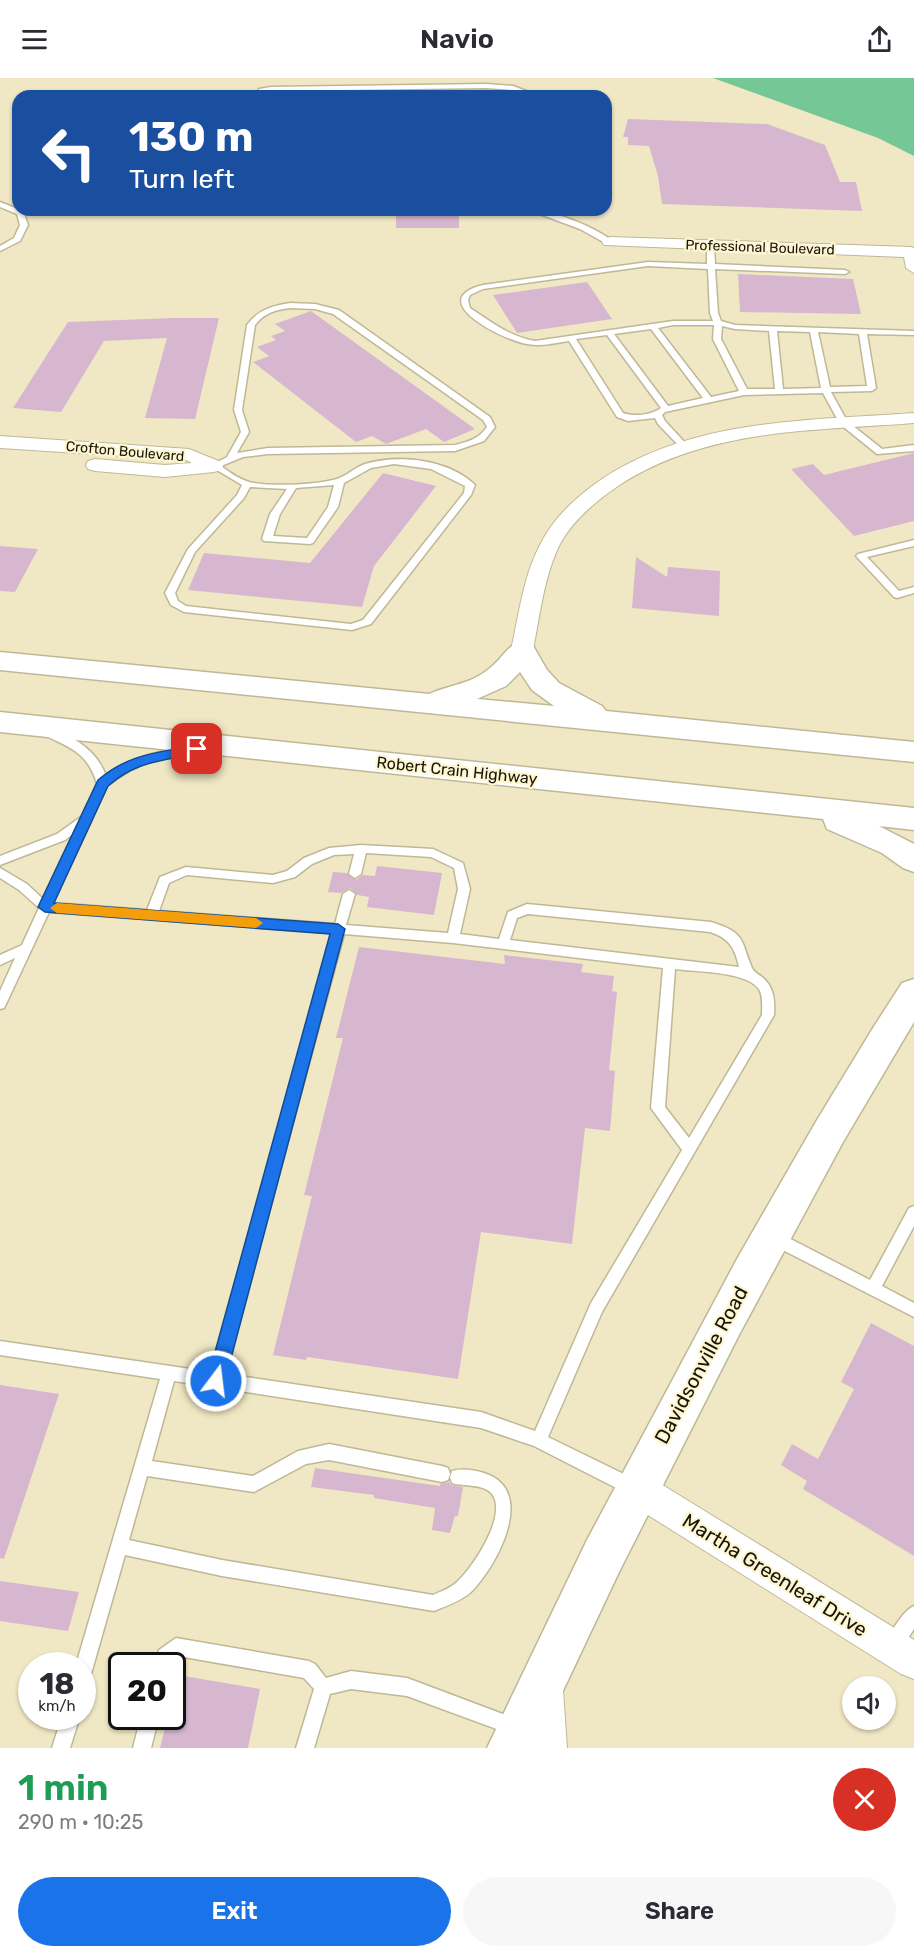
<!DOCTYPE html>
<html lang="en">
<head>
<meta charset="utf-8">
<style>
	:root { --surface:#fff; --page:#f7f7f7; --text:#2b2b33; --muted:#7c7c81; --accent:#1a73e8 }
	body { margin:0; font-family:Rubik,sans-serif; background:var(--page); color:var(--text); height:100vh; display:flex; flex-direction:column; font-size:22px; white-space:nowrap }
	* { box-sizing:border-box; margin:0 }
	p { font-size:20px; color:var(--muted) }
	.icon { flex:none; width:33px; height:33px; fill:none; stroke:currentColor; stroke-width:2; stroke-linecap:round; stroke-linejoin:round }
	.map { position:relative; height:1670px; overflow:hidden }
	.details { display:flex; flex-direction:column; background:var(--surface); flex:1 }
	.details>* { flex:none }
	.guide { position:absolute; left:12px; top:12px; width:600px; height:126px; border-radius:18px; box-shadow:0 2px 4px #0004; background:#1a4fa0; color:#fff; overflow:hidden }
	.fabs { position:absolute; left:842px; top:1598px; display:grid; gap:12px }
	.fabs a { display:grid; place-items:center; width:54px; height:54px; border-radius:50%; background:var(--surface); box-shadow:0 2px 4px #0004; font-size:30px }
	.speed { position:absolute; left:18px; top:1574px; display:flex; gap:12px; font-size:30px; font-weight:700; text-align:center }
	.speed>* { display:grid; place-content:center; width:78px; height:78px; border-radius:50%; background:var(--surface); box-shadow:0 2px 4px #0004; line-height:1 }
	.speed small { font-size:15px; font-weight:400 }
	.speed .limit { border:3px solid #111; border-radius:9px; background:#fff; color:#111 }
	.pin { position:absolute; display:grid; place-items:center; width:51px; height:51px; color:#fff; margin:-26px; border-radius:12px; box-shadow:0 3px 9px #0006 }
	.me { position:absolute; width:66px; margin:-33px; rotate:15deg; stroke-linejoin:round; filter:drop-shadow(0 0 4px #0008) }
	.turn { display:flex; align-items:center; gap:21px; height:126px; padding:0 18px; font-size:27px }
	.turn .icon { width:78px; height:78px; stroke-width:2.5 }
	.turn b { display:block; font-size:42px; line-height:51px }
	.round { display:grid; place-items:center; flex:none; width:63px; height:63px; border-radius:32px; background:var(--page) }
	.summary { display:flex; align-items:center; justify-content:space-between; height:102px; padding:0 18px }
	h1 { font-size:36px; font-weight:600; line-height:45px; color:#1e9e55 }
	.cta { display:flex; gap:12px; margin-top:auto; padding:12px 18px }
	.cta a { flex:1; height:69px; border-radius:36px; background:var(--accent); color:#fff; font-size:24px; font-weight:600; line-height:69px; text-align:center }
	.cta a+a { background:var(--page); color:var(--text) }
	header { display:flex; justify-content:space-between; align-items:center; height:78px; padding:0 18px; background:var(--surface); font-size:27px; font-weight:600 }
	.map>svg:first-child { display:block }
	.forest { fill:#76c796 }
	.building { fill:#d7b7cf }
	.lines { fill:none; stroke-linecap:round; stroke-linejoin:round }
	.lane-casing { stroke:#bfb896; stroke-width:3 }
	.street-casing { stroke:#bfb896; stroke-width:2 }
	.secondary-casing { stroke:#bfb896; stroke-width:3 }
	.highway-casing { stroke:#bfb896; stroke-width:3 }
	.lane { fill:#fff; fill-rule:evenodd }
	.street { fill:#fff; fill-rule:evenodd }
	.secondary { fill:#fff; fill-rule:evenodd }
	.highway { fill:#fff; fill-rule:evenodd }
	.route { fill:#1a73e8; stroke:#114b97; stroke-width:1.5 }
	.slow { fill:#f59e0b }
	.labels { text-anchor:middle; stroke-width:4.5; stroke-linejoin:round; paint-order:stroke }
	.far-street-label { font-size:14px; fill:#181508; stroke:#fdf6d1 }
	.street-label { font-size:16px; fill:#181508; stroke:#fdf6d1 }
	.near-street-label { font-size:20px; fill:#181508; stroke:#fdf6d1 }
</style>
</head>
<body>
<header><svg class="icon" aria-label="menu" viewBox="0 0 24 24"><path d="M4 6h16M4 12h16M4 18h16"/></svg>Navio<svg class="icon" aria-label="share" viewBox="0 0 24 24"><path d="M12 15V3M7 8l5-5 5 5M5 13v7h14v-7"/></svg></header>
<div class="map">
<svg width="914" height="1670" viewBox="0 0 914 1670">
	<rect width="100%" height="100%" fill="#f0e8c4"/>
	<path class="forest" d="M713 0H914V78L878 60Z"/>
	<g class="building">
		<path d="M628 41 767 46 825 67 840 104H856L862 133 662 126 658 98 649 68 628 67V59H623Z"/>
		<rect x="396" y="132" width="63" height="18"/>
		<path d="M738 196 853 201 861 236 740 234Z"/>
		<path d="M587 204 612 241 517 255 493 217Z"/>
		<path d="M311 233 475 351 444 364 426 351 386 366 372 358 356 364 253 284 269 278 257 269 276 262 271 258 285 253 275 246Z"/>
		<path d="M174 240H219L195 341 145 340 167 260 104 263 61 334 13 330 68 244Z"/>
		<path d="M914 375V443L854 458 791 391 813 386 824 397Z"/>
		<path d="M383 395 436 408 374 488 362 529 188 512 204 475 310 485Z"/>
		<path d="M0 468 38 471 15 514 0 513Z"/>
		<path d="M636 479 667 499 668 489 720 493 719 538 632 530Z"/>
		<path d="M377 788 442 795 434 837 367 829 369 819 357 817 350 810 341 815 328 814 333 794 347 795 356 802 363 797 375 798Z"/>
		<path d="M359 869 505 886 504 877 583 886 581 894 614 898 612 913 617 914 609 992 615 993 610 1053 585 1050 572 1166 481 1154 458 1301 307 1279 306 1282 273 1277 312 1118 304 1117 343 960H336Z"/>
		<path d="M871 1245 914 1268V1478L803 1411 807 1403 781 1387 792 1366 818 1381 854 1311 841 1304Z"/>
		<path d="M0 1307 59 1316 4 1481 0 1480Z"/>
		<path d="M315 1390 440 1408V1406L449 1404 451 1407 463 1409 458 1438H455L450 1455 432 1452 435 1430 374 1420V1417L311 1409Z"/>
		<path d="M0 1503 79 1514 68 1553 0 1543Z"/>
		<path d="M178 1597 260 1611 248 1670H160L168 1638H172V1619Z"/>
	</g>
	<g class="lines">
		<defs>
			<g id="lane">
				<path d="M486 6 513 8 529 14 531 18H525L512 12 486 10 271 13 264 14 263 18H257L259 11 271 9Z"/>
				<path d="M0 124 23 133 28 147 20 163 0 173V168L14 160 20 147 17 136 0 129Z"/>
				<path d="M529 132C554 132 595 149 614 164L607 166 580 151Z"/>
				<path d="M707 166 714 168 715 186 845 192 849 194 845 196 715 191 718 235 721 243 735 247 914 253V257L867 256 876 310 872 313 831 314 847 343 882 371 914 367V373L877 376 840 346 823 315 744 317 665 334 662 337 665 343 688 368 681 370 658 346 655 340 628 343 617 339 569 263C555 265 540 269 527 266 503 262 423 222 483 207L648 184 707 186ZM648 188 708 191 710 235 713 243H673L535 263C510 259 490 243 470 230L468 222 470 217 483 211ZM673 247H714L713 261 739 313 711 319 658 250ZM722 248 735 251 769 253 775 311H747L721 261ZM651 251 703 320 668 328 614 256ZM777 253 810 254 821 310 783 311ZM818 254 859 256 867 308 830 309ZM607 257 661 330C652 337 634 339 623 335L576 261Z"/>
				<path d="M290 225 315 226 339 232 490 339 495 349 484 363 455 373 268 376 243 379 221 388C229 394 239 401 249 404 271 409 315 407 337 401 347 398 355 389 365 386 399 376 448 381 475 407L471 417 371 546 352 552 184 534 171 527 165 515 188 471 237 417 242 407 210 388 227 379 241 354 234 332 247 247C258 232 271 228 290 225ZM290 230 315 231 333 236 483 342 487 349C479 361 467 364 455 367L268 370 237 375 249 354 242 332 255 247C264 235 275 232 290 230ZM394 386 431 391 465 408 464 415 363 542 351 546 186 528 178 523 175 515 195 474 244 420 250 409 287 411 270 436 262 461 264 463 310 466 313 465 338 429 344 405 371 390ZM334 407 328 429 307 460 273 458 280 436 296 410Z"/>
				<path d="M914 462V468L867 479 899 513 914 509V515L897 520 894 519 856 478 858 476Z"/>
				<path d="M48 650C73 658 97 672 106 698 132 677 165 672 197 667L202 671C194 679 165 679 153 683 135 688 121 697 107 708L53 825 147 832 160 799 186 789 273 797 287 793 304 780 329 770 361 767 433 771 463 785 470 811 460 856 499 861 508 834 527 826 711 844C746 855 740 861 752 890 754 894 758 896 762 899 774 909 775 922 774 937L602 1234 548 1359 638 1403 640 1409 638 1415 632 1417 626 1415 534 1368 481 1350 174 1303 152 1383 253 1398 298 1373 329 1366 442 1388 448 1390 450 1396 448 1402 442 1404 329 1382 306 1386 254 1414 147 1398 129 1462 222 1482 433 1517C442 1513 451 1510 458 1503 473 1489 508 1437 492 1416 483 1405 464 1409 452 1405L450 1399 452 1393C462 1390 474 1392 484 1395 538 1412 497 1488 471 1514 461 1523 446 1528 434 1533L222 1498 125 1477 91 1596 88 1602 82 1604V1587H76L160 1301 0 1277V1263L211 1294 332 855 49 834 6 926 4 930 0 931V913L15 880 0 887V877L22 867 39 830 19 812 0 800V790L27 806 43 821 74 755 65 762 0 787V778L57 756 82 738 97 706C88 675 71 670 44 657L43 654ZM366 775 431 779 454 790 458 811 448 855 346 847 355 816 349 812 343 816 335 846 159 833 169 805 187 797 273 805 295 799 312 786 334 777 354 776 349 796 355 800 361 796ZM528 836 710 854C729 860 735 870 739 889L510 862 517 840ZM344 856 453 865 663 890 651 1030 682 1072 591 1225 535 1353 481 1334 225 1296ZM675 891C696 894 750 893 760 913 763 920 762 929 762 937L689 1060 665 1029Z"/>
				<path d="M914 1128V1148L882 1208 914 1225V1239L769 1165 767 1160 769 1155 774 1154 779 1155 870 1202 909 1130Z"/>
				<path d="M914 1528V1551L899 1574 893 1577 887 1574 884 1568C890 1556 902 1533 914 1528Z"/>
				<path d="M176 1560 309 1583 315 1586 326 1600 351 1593 407 1600 519 1642 522 1648 519 1654 513 1657 407 1618 351 1611 330 1616 314 1670H296L314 1611 304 1600 178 1578 172 1583V1587H154L159 1572Z"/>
				<path d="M62 1638H80L70 1670H52Z"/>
				<path d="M141 1638H159L151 1670H133Z"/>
			</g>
			<g id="street">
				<path d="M610 159 911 169 914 170V195L906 190 904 179 604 167 602 164 604 161Z"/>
				<path d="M914 335V345C812 353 706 350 618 408 596 423 573 442 560 466 544 498 540 537 533 572L530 577 522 579 514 577 511 572C519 537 523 499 540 467 553 440 577 418 602 401 695 340 807 343 914 335Z"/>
				<path d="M0 358 189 371 221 384 223 388 221 392 214 394 165 399 95 393 88 391 86 387 88 383 95 381 165 387 192 385 186 382 0 370Z"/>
				<path d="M636 1393 648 1398 914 1562V1601L901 1596 624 1422 619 1410 624 1398Z"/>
				<path d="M545 1594 558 1599 563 1612 567 1670H529L527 1612 532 1599Z"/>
			</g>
			<path id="secondary" d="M914 901V944L843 1064 740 1255 619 1494 536 1670H487L587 1462 737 1181 817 1042 873 950 902 905Z"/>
			<g id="highway">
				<path d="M522 563 532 566 547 592 559 605 602 628 606 633 914 664V684L0 592V574L429 616C449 607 472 606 490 590 502 581 507 567 522 563ZM520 594 532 612 554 628 477 621 506 608Z"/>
				<path d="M0 634 914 730V752L879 748 914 766V794L903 790 882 775 827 751 823 741 0 654Z"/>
			</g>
		</defs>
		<use href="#lane" class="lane-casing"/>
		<use href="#street" class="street-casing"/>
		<use href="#secondary" class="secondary-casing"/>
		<use href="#highway" class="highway-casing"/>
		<use href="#lane" class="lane"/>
		<use href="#street" class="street"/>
		<use href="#secondary" class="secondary"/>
		<use href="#highway" class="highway"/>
	</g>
	<path class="route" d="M197 667 201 668 203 671 201 674C163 684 139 681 108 708L54 825 338 846 345 851 225 1303 222 1309 216 1311 210 1309 207 1303 330 856 45 834 38 829 98 702C130 675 158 675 197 667Z"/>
	<path class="slow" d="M57 825 256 840 263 845 256 850 57 835 50 830Z"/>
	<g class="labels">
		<g class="far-street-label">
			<text transform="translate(760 169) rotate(2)" y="5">Professional Boulevard</text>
			<text transform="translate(125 373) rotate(5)" y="5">Crofton Boulevard</text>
		</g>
		<g class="street-label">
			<text transform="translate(457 692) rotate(6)" y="6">Robert Crain Highway</text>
		</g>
		<g class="near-street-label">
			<text transform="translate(701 1287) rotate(-62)" y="7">Davidsonville Road</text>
			<text transform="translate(775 1497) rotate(32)" y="7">Martha Greenleaf Drive</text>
		</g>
	</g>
</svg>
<div class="fabs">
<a><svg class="icon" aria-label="sound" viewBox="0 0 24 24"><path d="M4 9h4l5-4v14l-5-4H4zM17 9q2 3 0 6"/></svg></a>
</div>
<div class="speed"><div>18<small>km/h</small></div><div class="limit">20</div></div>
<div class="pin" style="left:197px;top:671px;background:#d93025"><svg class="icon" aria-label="arrive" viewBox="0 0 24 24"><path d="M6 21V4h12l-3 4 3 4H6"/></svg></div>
<svg class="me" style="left:216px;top:1303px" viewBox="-20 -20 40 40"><circle r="17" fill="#1a73e8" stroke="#fff" stroke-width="3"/><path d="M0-11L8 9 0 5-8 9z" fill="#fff"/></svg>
<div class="guide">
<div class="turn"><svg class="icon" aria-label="left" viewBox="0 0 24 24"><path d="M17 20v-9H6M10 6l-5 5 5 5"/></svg><div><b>130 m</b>Turn left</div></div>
</div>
</div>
<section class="details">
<div class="summary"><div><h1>1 min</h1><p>290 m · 10:25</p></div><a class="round" style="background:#d93025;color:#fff"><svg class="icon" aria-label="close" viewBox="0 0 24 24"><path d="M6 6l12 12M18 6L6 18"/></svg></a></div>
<div class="cta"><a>Exit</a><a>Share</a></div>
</section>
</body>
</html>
